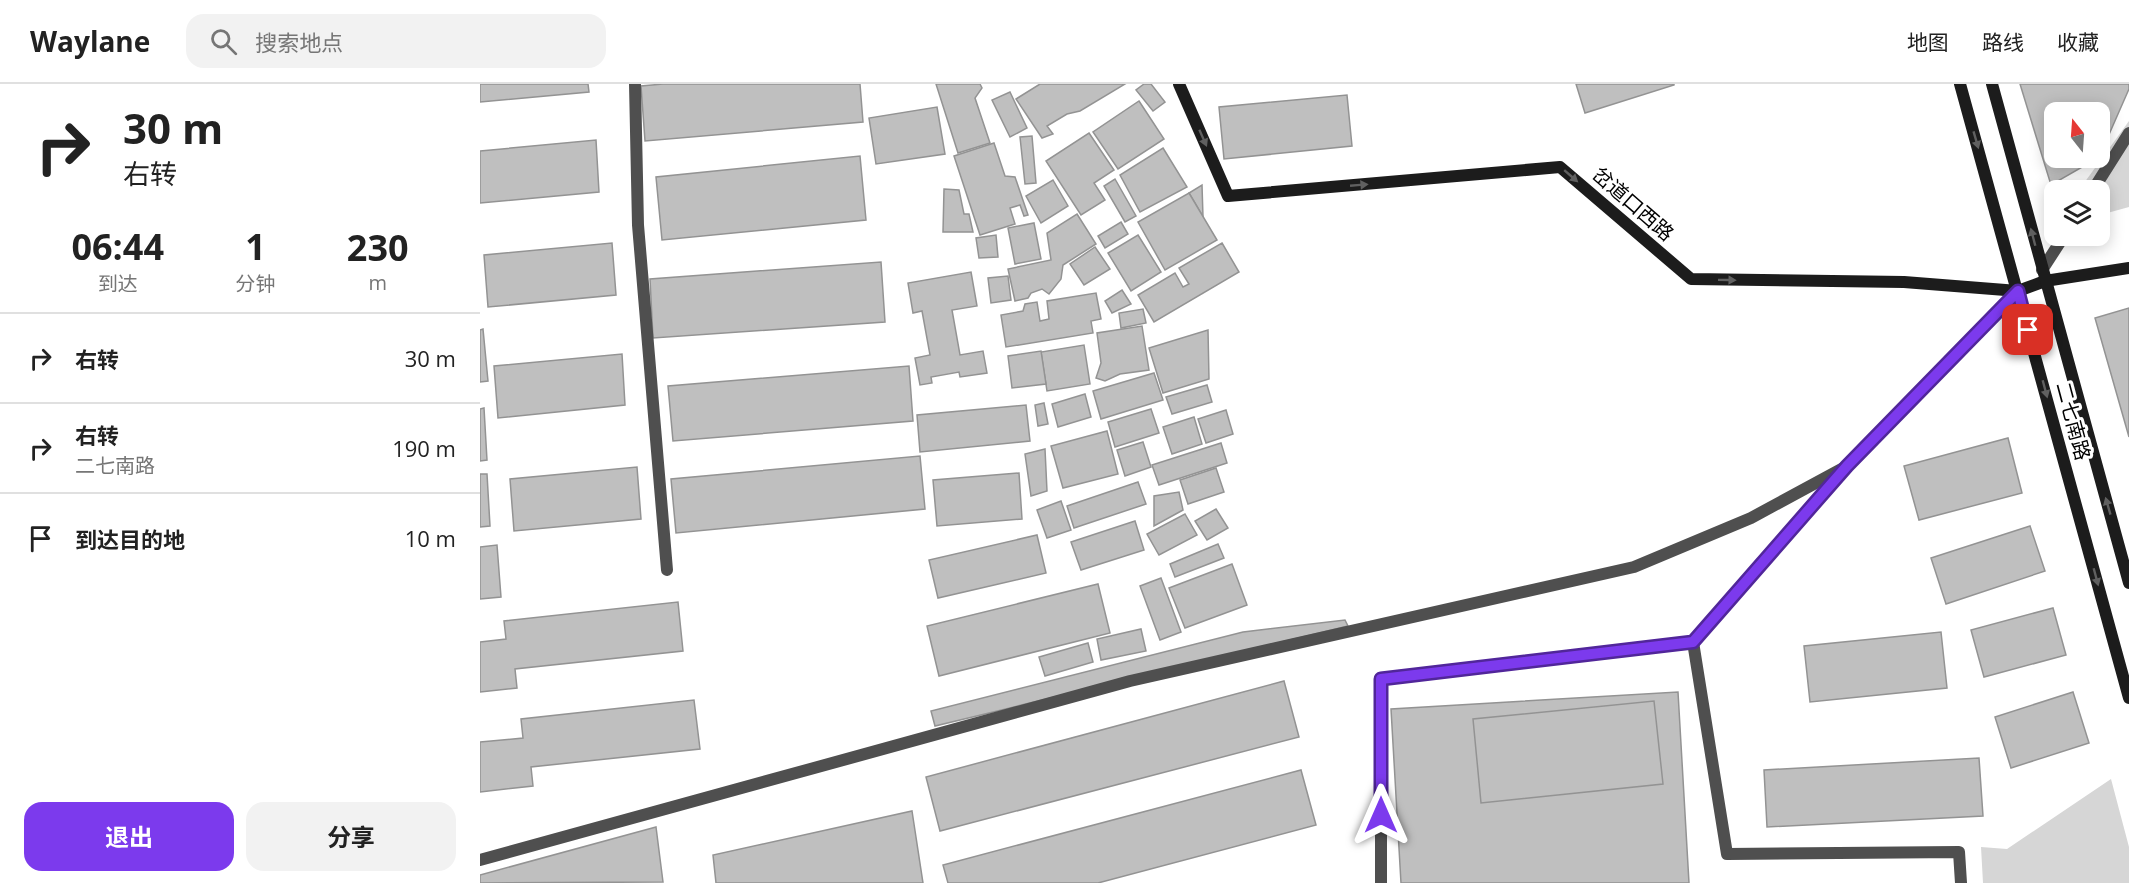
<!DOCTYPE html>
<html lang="zh">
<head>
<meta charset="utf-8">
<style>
	:root { --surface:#fff; --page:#f2f2f2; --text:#222; --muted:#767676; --line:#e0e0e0; --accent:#7c3aed }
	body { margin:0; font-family:"Open Sans","Noto Sans SC",sans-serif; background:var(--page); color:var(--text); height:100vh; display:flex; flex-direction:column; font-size:22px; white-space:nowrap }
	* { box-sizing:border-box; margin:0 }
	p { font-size:20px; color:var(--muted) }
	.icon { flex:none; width:33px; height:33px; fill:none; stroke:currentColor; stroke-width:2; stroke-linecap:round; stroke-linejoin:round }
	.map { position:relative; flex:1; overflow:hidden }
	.panel { display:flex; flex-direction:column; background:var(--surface); width:480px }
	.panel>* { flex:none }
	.banner { background:#fff; color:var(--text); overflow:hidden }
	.needle { width:39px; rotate:343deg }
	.tools { position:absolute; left:1564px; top:18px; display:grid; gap:12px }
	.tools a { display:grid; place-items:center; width:66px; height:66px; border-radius:12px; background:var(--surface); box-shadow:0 3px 15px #0003; font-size:30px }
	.pin { position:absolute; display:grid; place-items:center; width:51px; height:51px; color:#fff; margin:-26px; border-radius:12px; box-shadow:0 3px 9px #0006 }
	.me { position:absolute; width:66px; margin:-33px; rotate:0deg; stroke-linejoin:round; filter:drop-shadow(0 0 4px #0008) }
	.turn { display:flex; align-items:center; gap:21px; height:126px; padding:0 24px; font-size:27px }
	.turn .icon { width:78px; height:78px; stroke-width:2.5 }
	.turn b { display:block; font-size:42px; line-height:51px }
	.eta { display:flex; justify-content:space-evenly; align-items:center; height:102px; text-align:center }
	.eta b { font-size:36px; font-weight:700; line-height:42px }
	.primary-button { display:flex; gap:12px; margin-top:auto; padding:12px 24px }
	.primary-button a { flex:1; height:69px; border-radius:18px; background:var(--accent); color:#fff; font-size:24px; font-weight:700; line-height:69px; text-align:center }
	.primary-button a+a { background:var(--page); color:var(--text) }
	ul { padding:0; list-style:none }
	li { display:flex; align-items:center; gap:18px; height:90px; padding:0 24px; border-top:2px solid var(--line) }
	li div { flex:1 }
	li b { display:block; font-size:22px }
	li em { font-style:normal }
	header { display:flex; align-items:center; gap:36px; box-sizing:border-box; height:84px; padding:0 30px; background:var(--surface); border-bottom:2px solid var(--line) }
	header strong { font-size:28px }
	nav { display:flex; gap:33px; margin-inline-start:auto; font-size:21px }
	.search { width:420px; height:54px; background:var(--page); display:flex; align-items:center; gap:15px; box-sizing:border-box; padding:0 21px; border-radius:18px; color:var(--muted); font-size:22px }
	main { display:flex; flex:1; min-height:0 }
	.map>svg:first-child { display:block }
	.green { fill:#d6d6d6 }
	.building { fill:#bfbfbf; stroke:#939393; stroke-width:1.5 }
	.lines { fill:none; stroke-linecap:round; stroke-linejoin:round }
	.lane { stroke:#4f4f4f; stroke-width:12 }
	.street { stroke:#4f4f4f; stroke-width:12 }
	.secondary { stroke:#1c1c1c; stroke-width:12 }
	.oneway { fill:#606060 }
	.route-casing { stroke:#51269a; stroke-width:15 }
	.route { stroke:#7c3aed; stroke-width:10 }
	.labels { text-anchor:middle; stroke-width:6; stroke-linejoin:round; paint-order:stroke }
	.street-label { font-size:20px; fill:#000; stroke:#fff }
</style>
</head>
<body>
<header>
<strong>Waylane</strong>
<div class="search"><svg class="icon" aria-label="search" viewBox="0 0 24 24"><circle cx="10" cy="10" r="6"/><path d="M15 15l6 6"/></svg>搜索地点</div>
<nav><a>地图</a><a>路线</a><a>收藏</a></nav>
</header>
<main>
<section class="panel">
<div class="banner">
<div class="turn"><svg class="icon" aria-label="right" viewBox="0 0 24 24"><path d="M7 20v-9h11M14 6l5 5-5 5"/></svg><div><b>30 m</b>右转</div></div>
</div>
<div class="eta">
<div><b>06:44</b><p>到达</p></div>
<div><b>1</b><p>分钟</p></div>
<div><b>230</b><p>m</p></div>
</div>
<ul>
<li><svg class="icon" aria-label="right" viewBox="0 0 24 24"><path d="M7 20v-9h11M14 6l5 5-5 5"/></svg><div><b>右转</b></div><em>30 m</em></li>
<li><svg class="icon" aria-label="right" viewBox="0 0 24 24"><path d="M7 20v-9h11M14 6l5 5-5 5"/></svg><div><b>右转</b><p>二七南路</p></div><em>190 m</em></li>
<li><svg class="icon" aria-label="arrive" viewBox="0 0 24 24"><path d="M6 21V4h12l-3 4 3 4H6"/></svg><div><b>到达目的地</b></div><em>10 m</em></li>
</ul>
<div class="primary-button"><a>退出</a><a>分享</a></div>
</section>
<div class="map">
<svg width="1649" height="799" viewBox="0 0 1649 799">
	<rect width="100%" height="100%" fill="#fff"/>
	<g class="green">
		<path d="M1649 37V123L1620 131V106H1599Z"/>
		<path d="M1631 695 1649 763V799H1503L1501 763 1527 765Z"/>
	</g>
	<g class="building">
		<path d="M0 0H108L109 8 0 18Z"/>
		<path d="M183 0H380L383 38 165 57 161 2Z"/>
		<path d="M456 0H500L502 4 495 14 510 59 478 69Z"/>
		<path d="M560 0H645L600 27 587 30 567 42 573 50 562 54 536 15Z"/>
		<path d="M664 0H671L685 18 673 27 656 6Z"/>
		<path d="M1096 0H1194V1L1105 29Z"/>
		<path d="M1540 0H1649V5L1620 71V28H1575V74H1618L1571 101Z"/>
		<path d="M530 8 547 44 530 53 512 16Z"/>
		<path d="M867 11 872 62 744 75 739 23Z"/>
		<path d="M659 17 684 55 638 85 613 48Z"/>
		<path d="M457 23 465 70 396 80 389 34Z"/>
		<path d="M609 49 634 86 614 99 625 116 601 131 566 77Z"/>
		<path d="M552 52 556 99 545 100 540 53Z"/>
		<path d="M116 56 119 108 0 119V67Z"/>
		<path d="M514 59 525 92 535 93 548 131 544 132 540 121 530 124 535 140 500 151 474 72Z"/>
		<path d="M683 64 707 103 660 128 640 91Z"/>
		<path d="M380 72 386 136 182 156 176 93Z"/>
		<path d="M635 95 656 132 645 138 624 102Z"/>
		<path d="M573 96 588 122 561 139 546 112Z"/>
		<path d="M722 101 723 133 709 109Z"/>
		<path d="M464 105 479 106 484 130H489L493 148H463Z"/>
		<path d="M709 109 737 156 685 186 658 138Z"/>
		<path d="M597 130 616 160 583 181 581 195 569 210 562 205 551 209 548 214 535 217 528 185 571 176 567 149Z"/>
		<path d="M641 138 648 150 625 164 618 152Z"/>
		<path d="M554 139 561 175 535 180 528 144Z"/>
		<path d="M516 151 518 173 499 174 496 154Z"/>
		<path d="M658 151 681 188 651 207 628 169Z"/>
		<path d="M132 159 136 211 8 223 4 171Z"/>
		<path d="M742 159 759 188 674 238 658 211 695 189 703 203 709 200 699 184Z"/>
		<path d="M615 163 630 185 604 201 590 180Z"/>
		<path d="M401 178 405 238 173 254 170 195Z"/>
		<path d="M491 188 497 222 472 226 480 271 503 267 507 289 480 293 479 288 451 293 452 299 440 301 435 274 450 271 442 227 433 229 428 199Z"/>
		<path d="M528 192 531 216 511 219 508 194Z"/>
		<path d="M642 206 651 220 632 229 625 217Z"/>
		<path d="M616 209 621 235 611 237 613 249 526 263 521 231 543 227 545 220 557 218 560 237 569 235 567 217Z"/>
		<path d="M1649 224V353L1615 234Z"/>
		<path d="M663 225 666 239 641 244 639 229Z"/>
		<path d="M662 242 669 286 640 290 625 297 616 294 621 279 617 249Z"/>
		<path d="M3 245 8 297 0 298V246Z"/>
		<path d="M728 246 729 295 683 309 669 264Z"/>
		<path d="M604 261 610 300 567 307 561 268Z"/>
		<path d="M561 267 566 300 532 304 528 272Z"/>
		<path d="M142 270 145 321 18 334 14 282Z"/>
		<path d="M429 282 433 337 193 357 188 302Z"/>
		<path d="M674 289 683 316 621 335 613 307Z"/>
		<path d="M727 301 732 318 692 330 686 313Z"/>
		<path d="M605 310 611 333 578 343 572 320Z"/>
		<path d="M564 319 568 340 558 342 555 321Z"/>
		<path d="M546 321 550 357 440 368 437 331Z"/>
		<path d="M4 324 7 376 0 377V325Z"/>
		<path d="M671 325 679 349 635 363 628 338Z"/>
		<path d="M746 326 753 350 726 359 718 335Z"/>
		<path d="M714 333 722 360 692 370 683 343Z"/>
		<path d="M627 347 638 390 583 404 571 362Z"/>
		<path d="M1528 354 1542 409 1439 436 1424 382Z"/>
		<path d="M663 358 671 383 645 392 637 366Z"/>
		<path d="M741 359 747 379 679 401 672 381Z"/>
		<path d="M565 365 567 407 551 412 545 370Z"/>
		<path d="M440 372 445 425 196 449 191 395Z"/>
		<path d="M157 383 161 435 34 447 30 395Z"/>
		<path d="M736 384 744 408 708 420 700 396Z"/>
		<path d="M539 389 542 435 457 442 453 396Z"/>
		<path d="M0 390H7L10 442 0 443Z"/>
		<path d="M658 398 666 420 594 444 587 422Z"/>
		<path d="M699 408 703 426 674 442V412Z"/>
		<path d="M581 417 591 446 567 454 557 426Z"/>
		<path d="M736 425 748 444 727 456 715 437Z"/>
		<path d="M705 430 717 451 679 471 667 450Z"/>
		<path d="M655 437 664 466 601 486 591 458Z"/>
		<path d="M1550 442 1565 487 1466 520 1451 474Z"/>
		<path d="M557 451 566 489 458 514 449 476Z"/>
		<path d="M738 460 744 474 695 493 690 480Z"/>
		<path d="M17 461 21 513 0 515V463Z"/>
		<path d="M752 480 767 521 705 544 689 504Z"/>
		<path d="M681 494 701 548 680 556 660 502Z"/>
		<path d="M618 500 630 549 459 592 447 542Z"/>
		<path d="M198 518 203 567 35 585 37 604 0 608V558L26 555 24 537Z"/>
		<path d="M1573 524 1586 571 1504 593 1491 546Z"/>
		<path d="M865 536 868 542 455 642 451 627 763 548Z"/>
		<path d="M661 545 666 567 621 576 617 555Z"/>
		<path d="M1461 548 1467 604 1330 618 1324 562Z"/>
		<path d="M608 559 613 578 565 592 559 573Z"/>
		<path d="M804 597 819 653 460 747 446 693Z"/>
		<path d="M1198 608 1209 799H921L911 625Z"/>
		<path d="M1593 608 1609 659 1531 684 1515 633Z"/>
		<path d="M214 616 220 665 51 683 53 702 0 708V658L43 654 41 635Z"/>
		<path d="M1174 617 1183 700 1001 719 993 635Z"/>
		<path d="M1499 674 1503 732 1287 743 1284 686Z"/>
		<path d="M821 686 836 741 618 799H468L463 781Z"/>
		<path d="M432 727 443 799H236L233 771Z"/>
		<path d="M176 743 183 798 0 799V791Z"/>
	</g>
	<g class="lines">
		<g class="lane">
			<path d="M1613 106 1649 49"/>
			<path d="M1562 186 1584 152"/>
			<path d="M0 776 650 597 1154 483 1271 434 1367 382 1538 207"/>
		</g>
		<g class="street">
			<path d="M155 0 158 141 187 486"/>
			<path d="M1213 558 1247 770 1479 768 1481 799"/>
			<path d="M901 799V595L1213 558 1367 382"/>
		</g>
		<g class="secondary">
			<path d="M699 0 748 112 1080 83 1211 195 1424 198 1538 207 1565 197 1649 184"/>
			<path d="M1480 0 1649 614"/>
			<path d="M1512 0 1649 499"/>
		</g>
	</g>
	<defs><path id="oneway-solid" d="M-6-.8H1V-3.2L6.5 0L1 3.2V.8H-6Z" transform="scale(1.5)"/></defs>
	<g class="oneway">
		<use href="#oneway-solid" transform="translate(723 54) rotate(66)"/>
		<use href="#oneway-solid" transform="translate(1496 56) rotate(74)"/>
		<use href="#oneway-solid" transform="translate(1091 92) rotate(41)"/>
		<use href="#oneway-solid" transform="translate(879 101) rotate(-5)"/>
		<use href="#oneway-solid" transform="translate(1553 153) rotate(-105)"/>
		<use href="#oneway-solid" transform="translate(1247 196) rotate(1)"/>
		<use href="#oneway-solid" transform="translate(1565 305) rotate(75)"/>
		<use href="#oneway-solid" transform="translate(1628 422) rotate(-106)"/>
		<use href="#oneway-solid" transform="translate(1616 493) rotate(75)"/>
	</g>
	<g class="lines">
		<defs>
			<path id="route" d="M901 731V595L1213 558 1367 382 1538 207 1548 246"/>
		</defs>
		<use href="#route" class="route-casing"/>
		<use href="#route" class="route"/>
	</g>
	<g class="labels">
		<g class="street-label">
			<text transform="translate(1153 120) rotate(41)" y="7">岔道口西路</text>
			<text transform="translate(1593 337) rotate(75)" y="7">二七南路</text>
		</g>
	</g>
</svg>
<div class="tools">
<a><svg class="needle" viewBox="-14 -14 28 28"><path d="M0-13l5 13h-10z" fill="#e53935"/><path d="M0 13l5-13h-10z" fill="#767676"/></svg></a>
<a><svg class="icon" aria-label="layers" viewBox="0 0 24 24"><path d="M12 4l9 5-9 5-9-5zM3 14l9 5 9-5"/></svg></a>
</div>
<div class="pin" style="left:1548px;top:246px;background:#d93025"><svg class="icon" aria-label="arrive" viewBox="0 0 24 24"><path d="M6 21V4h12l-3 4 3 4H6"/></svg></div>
<svg class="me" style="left:901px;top:731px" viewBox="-20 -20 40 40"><path d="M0-17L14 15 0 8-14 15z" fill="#7c3aed" stroke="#fff" stroke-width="4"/></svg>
</div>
</main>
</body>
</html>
